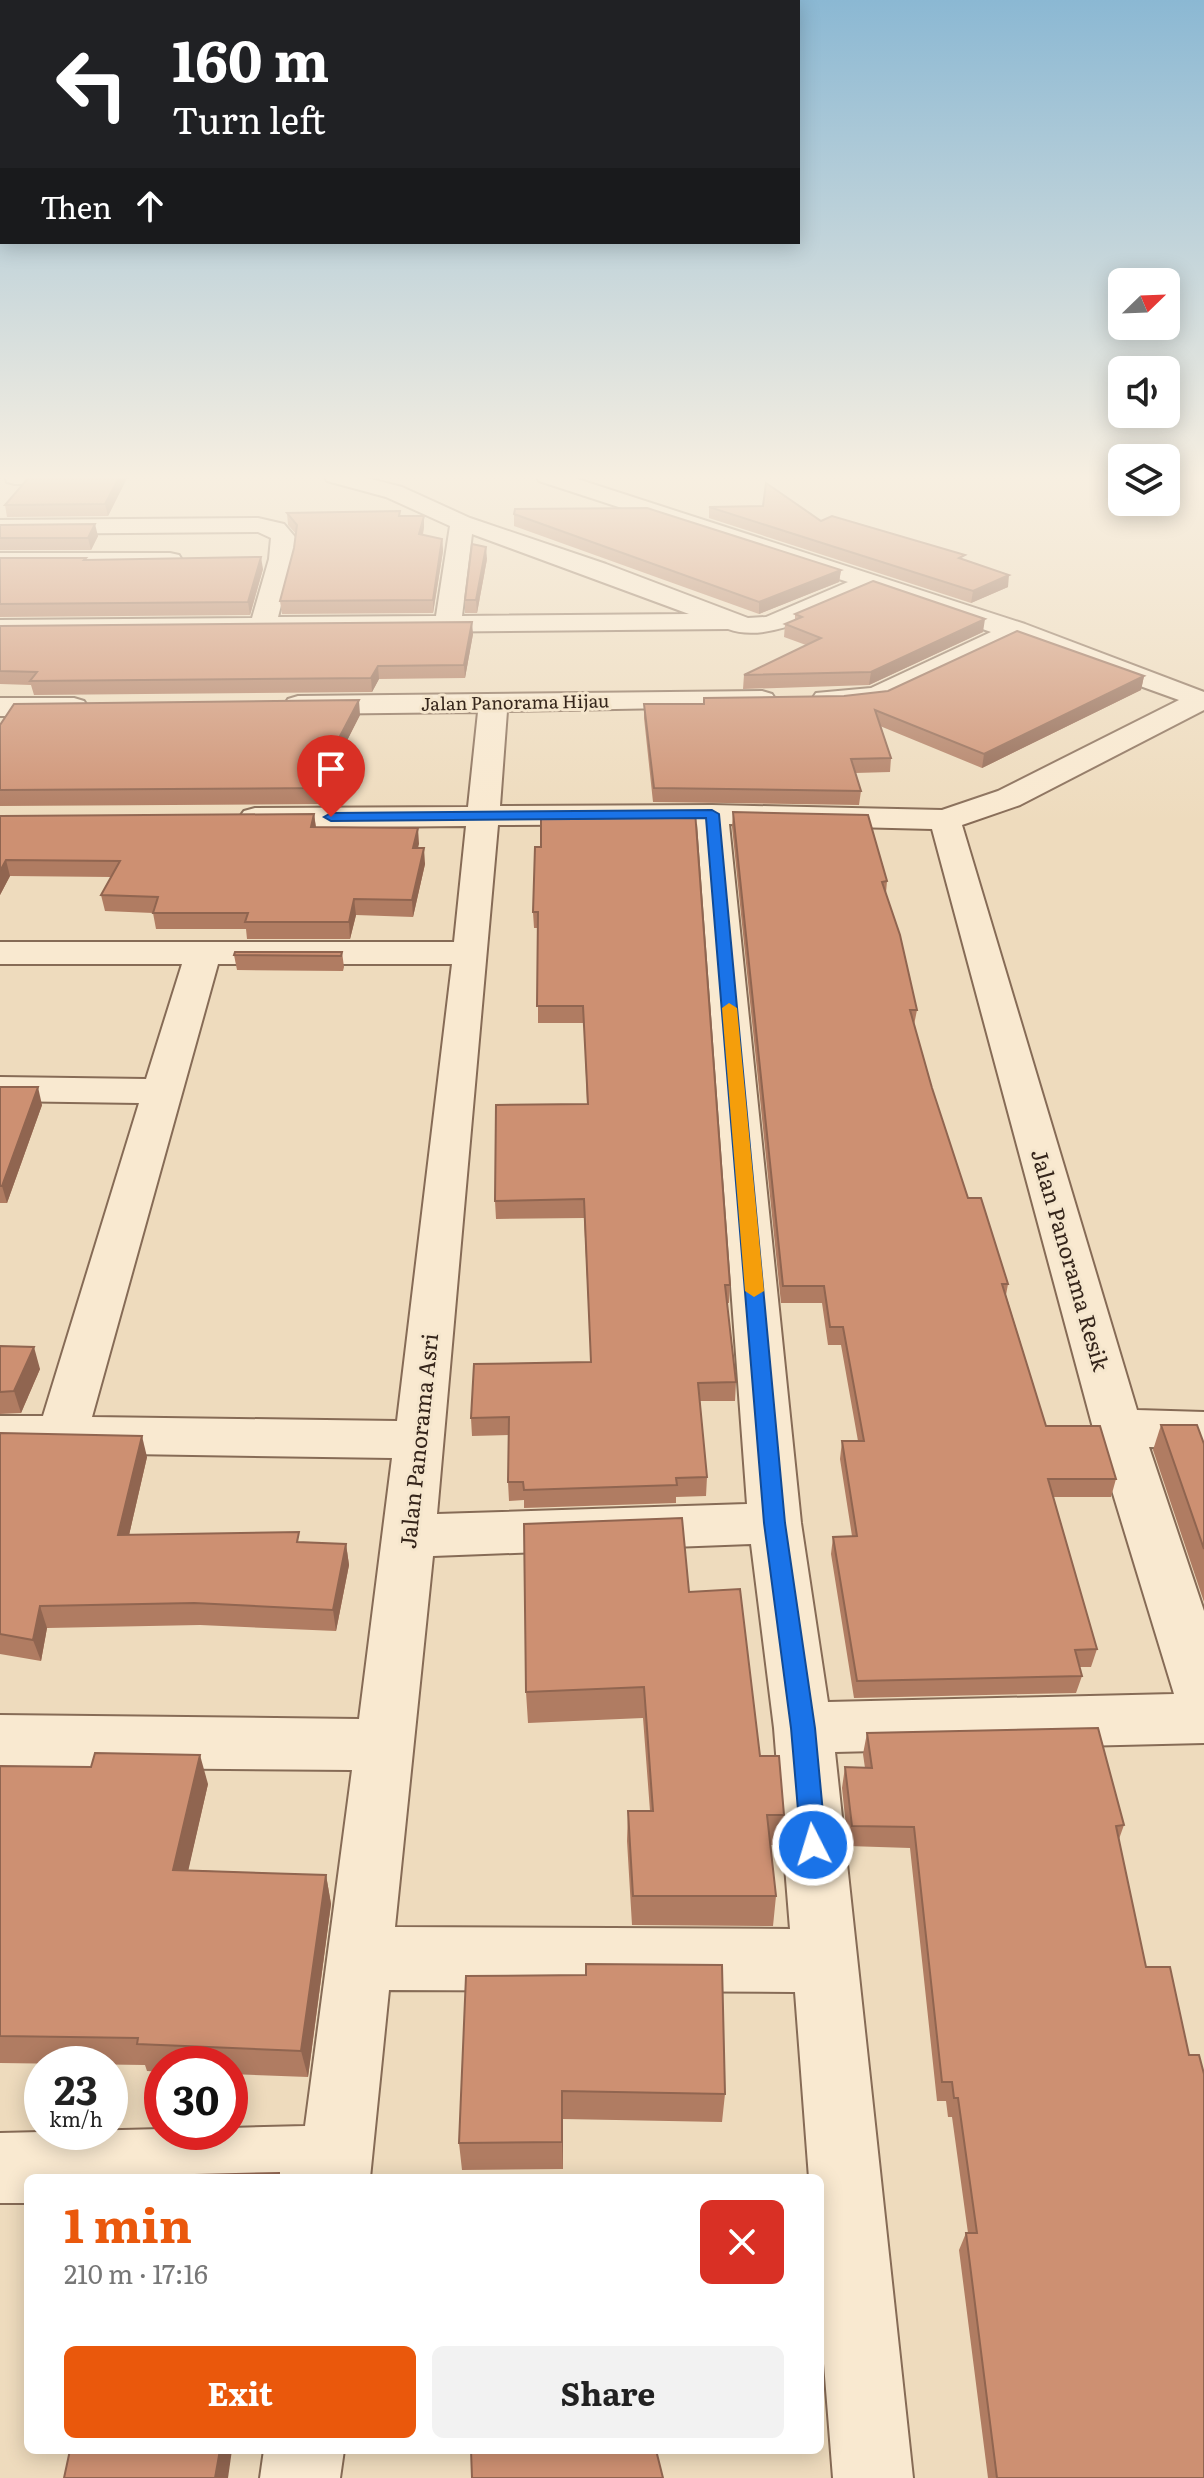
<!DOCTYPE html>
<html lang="en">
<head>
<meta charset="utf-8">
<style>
	:root { --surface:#fff; --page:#f2f2f2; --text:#222; --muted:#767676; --accent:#ea580c }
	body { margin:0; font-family:Literata,serif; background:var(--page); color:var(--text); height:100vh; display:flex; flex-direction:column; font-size:30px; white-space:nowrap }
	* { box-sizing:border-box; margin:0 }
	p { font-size:26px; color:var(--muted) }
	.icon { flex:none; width:44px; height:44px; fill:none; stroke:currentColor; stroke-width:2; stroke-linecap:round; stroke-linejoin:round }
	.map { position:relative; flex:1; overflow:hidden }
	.side { position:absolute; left:24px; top:2174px; width:800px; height:280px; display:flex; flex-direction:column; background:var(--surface); border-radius:12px; box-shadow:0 4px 20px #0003 }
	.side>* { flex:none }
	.top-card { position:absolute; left:0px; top:0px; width:800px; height:244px; box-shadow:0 4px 20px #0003; background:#202124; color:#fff; overflow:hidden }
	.needle { width:52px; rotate:67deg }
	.buttons { position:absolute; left:1108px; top:268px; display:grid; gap:16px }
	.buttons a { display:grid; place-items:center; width:72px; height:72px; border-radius:12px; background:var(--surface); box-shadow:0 4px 20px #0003; font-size:40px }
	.speed { position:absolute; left:24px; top:2046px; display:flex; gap:16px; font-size:40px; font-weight:700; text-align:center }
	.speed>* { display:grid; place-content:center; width:104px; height:104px; border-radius:50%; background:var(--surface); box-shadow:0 4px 20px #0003; line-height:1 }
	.speed small { font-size:20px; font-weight:400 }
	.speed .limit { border:12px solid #d22; background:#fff; color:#111 }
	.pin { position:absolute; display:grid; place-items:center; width:68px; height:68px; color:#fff; margin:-82px -34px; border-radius:50% 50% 50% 0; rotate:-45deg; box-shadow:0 0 8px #0007 }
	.pin .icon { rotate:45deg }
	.me { position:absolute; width:88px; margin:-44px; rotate:355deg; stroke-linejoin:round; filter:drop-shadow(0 0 6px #0008) }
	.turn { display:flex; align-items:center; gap:28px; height:168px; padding:0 40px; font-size:36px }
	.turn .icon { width:104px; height:104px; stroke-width:2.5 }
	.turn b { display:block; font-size:56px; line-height:68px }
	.then { display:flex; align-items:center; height:76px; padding:0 40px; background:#0003; gap:16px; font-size:30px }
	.round { display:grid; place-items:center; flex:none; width:84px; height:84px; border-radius:12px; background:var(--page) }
	.head { display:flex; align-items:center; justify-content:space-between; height:136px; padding:0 40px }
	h1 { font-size:48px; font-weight:700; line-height:60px; color:var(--accent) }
	.cta { display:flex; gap:16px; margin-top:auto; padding:16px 40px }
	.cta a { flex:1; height:92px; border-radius:12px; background:var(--accent); color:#fff; font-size:32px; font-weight:700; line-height:92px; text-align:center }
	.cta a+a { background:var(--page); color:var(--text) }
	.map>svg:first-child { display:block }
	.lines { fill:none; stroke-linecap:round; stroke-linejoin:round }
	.minor-casing { stroke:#866b56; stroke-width:4 }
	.minor { fill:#f9e9d0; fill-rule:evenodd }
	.wall { fill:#b07c62 }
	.shaded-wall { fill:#906550 }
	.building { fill:#cd9072; stroke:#906550; stroke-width:2 }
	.route { fill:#1a73e8; stroke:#114b97; stroke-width:2 }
	.slow { fill:#f59e0b }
	.labels { text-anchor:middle; stroke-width:6; stroke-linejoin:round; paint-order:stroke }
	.far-street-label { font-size:18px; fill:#35251b; stroke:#f5e6cd }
	.street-label { font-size:22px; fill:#35251b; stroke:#f5e6cd }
</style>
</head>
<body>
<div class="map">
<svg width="1204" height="2478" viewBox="0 0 1204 2478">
	<rect width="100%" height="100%" fill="#eedbbd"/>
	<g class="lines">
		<defs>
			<g id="minor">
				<path d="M5 476H80L69 483 15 484 7 482Z"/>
				<path d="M324 476H359L402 487 470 518 606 564 748 618 766 617 848 582 539 481 536 476H568L1025 624 1204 692V710L1020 805 962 825 1137 1410 1204 1412V1448L1149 1447 1204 1611V1743L835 1752 913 2478H833L820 2313V2178H809L795 1992 389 1990 370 2178H28V2203H0V2133L162 2129V2132H230V2128L305 2126 352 1770 0 1767V1715L359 1719 392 1458 0 1452V1416H43L139 1103 0 1101V1077L146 1079 182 964H0V942H454L466 826 255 828 244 825 239 818 244 811 255 808 468 807 478 712 298 714 288 711 284 705 288 699 298 696 762 691 772 694 776 700 772 706 507 711 500 806 712 805 942 810 998 791 1179 700 1015 641C959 667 879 721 816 705L812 699 816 693 871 688 991 632 872 590C832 607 771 645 728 629L0 636V620L252 618 269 559 271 538 258 532 0 534V520L258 518 284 524 295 537 293 559 278 617 436 616 450 526 386 497 327 481ZM472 534 689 614 462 616ZM697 824 747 1504 437 1514 498 825ZM729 824 932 829 1093 1428 1174 1694 828 1702 801 1523ZM218 964H452L397 1421 92 1417ZM751 1544 774 1728 790 1929 395 1927 433 1556Z"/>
				<path d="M0 553H170L179 555 182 560 179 565 170 567H0Z"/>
				<path d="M0 698H74L84 701 88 707 84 713 74 716H0Z"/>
				<path d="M264 2450H344L340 2478H260Z"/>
			</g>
		</defs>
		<use href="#minor" class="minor-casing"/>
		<use href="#minor" class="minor"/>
	</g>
	<g class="wall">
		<path d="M30 476H128L108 516 7 517 5 505Z"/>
		<path d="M709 507 821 521 965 560 1008 587 971 603 709 518Z"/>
		<path d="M287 513 400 516 424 527 423 535 442 539 443 551 433 613 282 614 280 601 294 548 296 534 288 525Z"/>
		<path d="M514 514 841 570 839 582 759 614 514 526Z"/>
		<path d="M0 525 98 536 91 550H0Z"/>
		<path d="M0 558H86V560L263 569 250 615 0 617Z"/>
		<path d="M487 559 477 613H465V600Z"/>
		<path d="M795 614 983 632 869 685 743 689 744 675 806 645 784 637 785 624 795 620Z"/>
		<path d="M0 626 473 634 465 678 379 679 372 692 34 695 31 685 0 684Z"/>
		<path d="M1144 676 1141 690 982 768 880 726 891 758 890 772 855 773 861 791 859 805 653 802 644 718V704H704V698L844 696Z"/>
		<path d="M360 715 331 772 323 804 0 806V725Z"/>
		<path d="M733 812 887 881 886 893 917 1010 914 1025 932 1088 968 1198 1008 1284 1006 1295 1046 1426 1116 1479 1111 1497H1053L1097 1649 1091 1667H1079L1082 1676 1076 1693 854 1698 831 1554 833 1537 852 1536 840 1459 842 1441H858L841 1345H828L822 1303H781L732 827Z"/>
		<path d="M314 814 316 827 418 828V848L425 864 413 917 356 915 350 939H247L246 929H156L153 913 105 911 101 895 111 877 10 876 0 895V816Z"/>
		<path d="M535 847 730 1285 729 1303H727L736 1382 735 1401H700L707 1477 706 1496 676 1497V1503L524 1508V1500L509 1501 508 1482 509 1435 472 1436 471 1418 591 1362 584 1218 496 1219 495 1201 587 1104 584 1023H538V928H534L533 912Z"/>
		<path d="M342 952 344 967 343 971 237 970 234 955Z"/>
		<path d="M0 1087 42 1105 7 1203H0Z"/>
		<path d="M0 1346 40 1369 21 1413 0 1414Z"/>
		<path d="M1161 1425 1204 1444V1602L1153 1450Z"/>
		<path d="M0 1433 147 1457 129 1535 346 1544 349 1565 336 1631 200 1625 47 1628 41 1661 0 1654Z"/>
		<path d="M689 1592 760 1756 784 1815 780 1845H770L776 1896 773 1926 632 1925 627 1841 628 1811H650L643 1718 528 1723 526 1692Z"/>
		<path d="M867 1733 1124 1825 1119 1839 1204 2478H988L959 2250 966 2233H968L952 2117H948L946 2101H937L910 1848 848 1846 842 1788 845 1767 865 1768 863 1754Z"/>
		<path d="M0 1766 208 1784 188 1870 326 1875 331 1904 308 2077 230 2074V2064H162V2072L147 2071 145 2065 0 2063Z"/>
		<path d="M466 1976 725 2094 722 2122 563 2119V2169L462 2170 459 2143Z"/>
	</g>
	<g class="shaded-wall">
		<path d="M120 476H128L108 516 105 504Z"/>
		<path d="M424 516V527L420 546 419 534Z"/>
		<path d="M95 524 98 536 91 550 88 538Z"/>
		<path d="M442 539 443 551 433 613V600Z"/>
		<path d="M486 547 487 559 477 613 476 600Z"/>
		<path d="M261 557 263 569 250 615 248 602Z"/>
		<path d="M841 570 839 582 759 614V602Z"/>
		<path d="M1009 575 1008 587 971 603 973 591Z"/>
		<path d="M985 619 983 632 869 685 871 672Z"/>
		<path d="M472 622 473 634 465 678 464 665Z"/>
		<path d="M378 666 379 679 372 692 371 678Z"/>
		<path d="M1144 676 1141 690 982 768 984 754Z"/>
		<path d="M359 700 360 715 331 772 323 804 321 788 329 757Z"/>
		<path d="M314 814 316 829 311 827Z"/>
		<path d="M418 828 419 844 414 864 413 848Z"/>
		<path d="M424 848 425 864 413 917 412 900Z"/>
		<path d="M6 860 10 876 0 895V871Z"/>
		<path d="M354 899 356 915 350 939 349 922Z"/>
		<path d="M38 1087 42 1105 7 1203 2 1186Z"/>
		<path d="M34 1347 40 1369 21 1413 14 1391Z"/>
		<path d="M142 1436 147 1457 124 1557 118 1535Z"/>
		<path d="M346 1544 349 1565 336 1631 333 1610Z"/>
		<path d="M40 1606 47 1628 41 1661 33 1640Z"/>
		<path d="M200 1755 208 1784 182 1898 173 1870Z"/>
		<path d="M326 1875 331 1904 308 2077 301 2051Z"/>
		<path d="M562 2091 563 2119V2169L562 2142Z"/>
		<path d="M220 2450H232L228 2478H215Z"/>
	</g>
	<g class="building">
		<path d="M30 476H120L105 504 5 505Z"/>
		<path d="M766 483 821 521 832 516 965 555 959 558 1009 575 973 591 709 507 763 506Z"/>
		<path d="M647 508 841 570 759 602 514 514 515 509Z"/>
		<path d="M400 511 399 516H424L419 534 442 539 433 600 280 601 294 548 297 525 287 513Z"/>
		<path d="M95 524 88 538H0V525Z"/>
		<path d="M472 544 486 547 476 600H465Z"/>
		<path d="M261 557 248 602 0 604V558H86L84 560Z"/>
		<path d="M873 581 985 619 871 672 744 675 821 638 785 624 802 617 795 614Z"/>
		<path d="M472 622 464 665 378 666 371 678 30 681 37 672 0 671V626Z"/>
		<path d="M1017 631 1144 676 984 754 875 710 891 758 851 759 861 791 654 788 644 704H704V698L844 696 888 691Z"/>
		<path d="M359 700 329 757 321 788 0 790V725L14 704Z"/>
		<path d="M695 811 730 1285H725L736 1382 698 1383 707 1477 676 1478 677 1485 524 1490 523 1482H508L509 1417 471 1418 474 1364 591 1362 584 1199 495 1201 496 1105 588 1104 583 1006H537L538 912H533L535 847H541V819L621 818V812Z"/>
		<path d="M733 812 868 815 887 881 882 882 900 935 917 1010H910L932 1088 968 1198H981L1008 1284H1002L1046 1426H1100L1116 1479H1048L1097 1649 1075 1650 1082 1676 857 1681 833 1537 857 1536 842 1441H864L843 1327H830L824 1286H783Z"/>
		<path d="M314 814 311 827 418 828 413 848H424L412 900 354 899 349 922H245L248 913H153L158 897 101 895 120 861 6 860 0 871V816Z"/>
		<path d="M235 952H342L341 956 234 955Z"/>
		<path d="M0 1087H38L2 1186H0Z"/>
		<path d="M0 1346 34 1347 14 1391 0 1392Z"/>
		<path d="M1161 1425H1197L1204 1444V1549Z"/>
		<path d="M0 1433 142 1436 118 1535 299 1532 297 1542 346 1544 333 1610 194 1603 40 1606 33 1640 0 1634Z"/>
		<path d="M682 1518 689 1592 740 1589 760 1756H779L784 1815H767L776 1896H633L628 1811H653L644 1687 526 1692 524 1524Z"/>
		<path d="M1098 1728 1124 1825 1116 1826 1146 1967H1170L1189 2055H1199L1204 2074V2478H997L966 2233H977L958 2098H954L952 2082H942L914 1827 852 1826 845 1767 872 1768 867 1733Z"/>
		<path d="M95 1753 200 1755 173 1870 326 1875 301 2051 137 2044 138 2038 0 2036V1766L91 1767Z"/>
		<path d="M586 1964 722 1965 725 2094 562 2091V2142L459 2143 466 1976 586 1975Z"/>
		<path d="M279 2173V2178H72Z"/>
		<path d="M70 2450H220L215 2478H64Z"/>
		<path d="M471 2450H656L663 2478H472Z"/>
	</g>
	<linearGradient id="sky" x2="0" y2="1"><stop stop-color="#8bb8d3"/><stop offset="0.58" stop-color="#f7efe1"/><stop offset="1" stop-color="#f7efe1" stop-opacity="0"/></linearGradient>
	<rect width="1204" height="823" fill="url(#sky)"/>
	<path class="route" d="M712 810 719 814 785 1523 815 1728 826 1845 822 1853 813 1857 804 1853 801 1845 791 1728 764 1523 706 818 331 821 324 817 331 813Z"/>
	<path class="slow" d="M729 1003 737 1008 764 1291 754 1297 745 1291 722 1008Z"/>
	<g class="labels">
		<g class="far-street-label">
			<text transform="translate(515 703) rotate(-1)" y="6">Jalan Panorama Hijau</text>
		</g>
		<g class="street-label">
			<text transform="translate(1070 1260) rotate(74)" y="8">Jalan Panorama Resik</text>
			<text transform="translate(419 1441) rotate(-84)" y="8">Jalan Panorama Asri</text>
		</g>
	</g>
</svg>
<div class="buttons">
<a><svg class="needle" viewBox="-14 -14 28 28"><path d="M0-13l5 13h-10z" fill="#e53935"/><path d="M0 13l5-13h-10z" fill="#767676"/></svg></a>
<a><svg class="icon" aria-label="sound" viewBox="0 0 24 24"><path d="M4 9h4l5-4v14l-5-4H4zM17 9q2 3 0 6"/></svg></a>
<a><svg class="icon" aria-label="layers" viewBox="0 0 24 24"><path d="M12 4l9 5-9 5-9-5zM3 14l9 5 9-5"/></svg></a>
</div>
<div class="speed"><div>23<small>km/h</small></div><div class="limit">30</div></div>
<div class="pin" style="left:331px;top:817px;background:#d93025"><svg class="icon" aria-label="arrive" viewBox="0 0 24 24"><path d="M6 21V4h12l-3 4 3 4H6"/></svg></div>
<svg class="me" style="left:813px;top:1845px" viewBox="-20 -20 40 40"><circle r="17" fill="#1a73e8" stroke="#fff" stroke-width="3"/><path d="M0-11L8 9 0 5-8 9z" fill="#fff"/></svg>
<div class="top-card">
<div class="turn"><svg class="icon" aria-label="left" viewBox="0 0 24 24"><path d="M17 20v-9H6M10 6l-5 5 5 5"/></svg><div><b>160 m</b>Turn left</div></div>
<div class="then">Then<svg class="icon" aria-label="ahead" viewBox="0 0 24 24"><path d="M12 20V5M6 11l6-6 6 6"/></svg></div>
</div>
<section class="side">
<div class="head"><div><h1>1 min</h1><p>210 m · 17:16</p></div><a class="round" style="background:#d93025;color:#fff"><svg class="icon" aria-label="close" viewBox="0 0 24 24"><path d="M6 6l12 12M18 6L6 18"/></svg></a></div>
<div class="cta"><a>Exit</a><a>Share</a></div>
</section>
</div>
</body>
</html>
